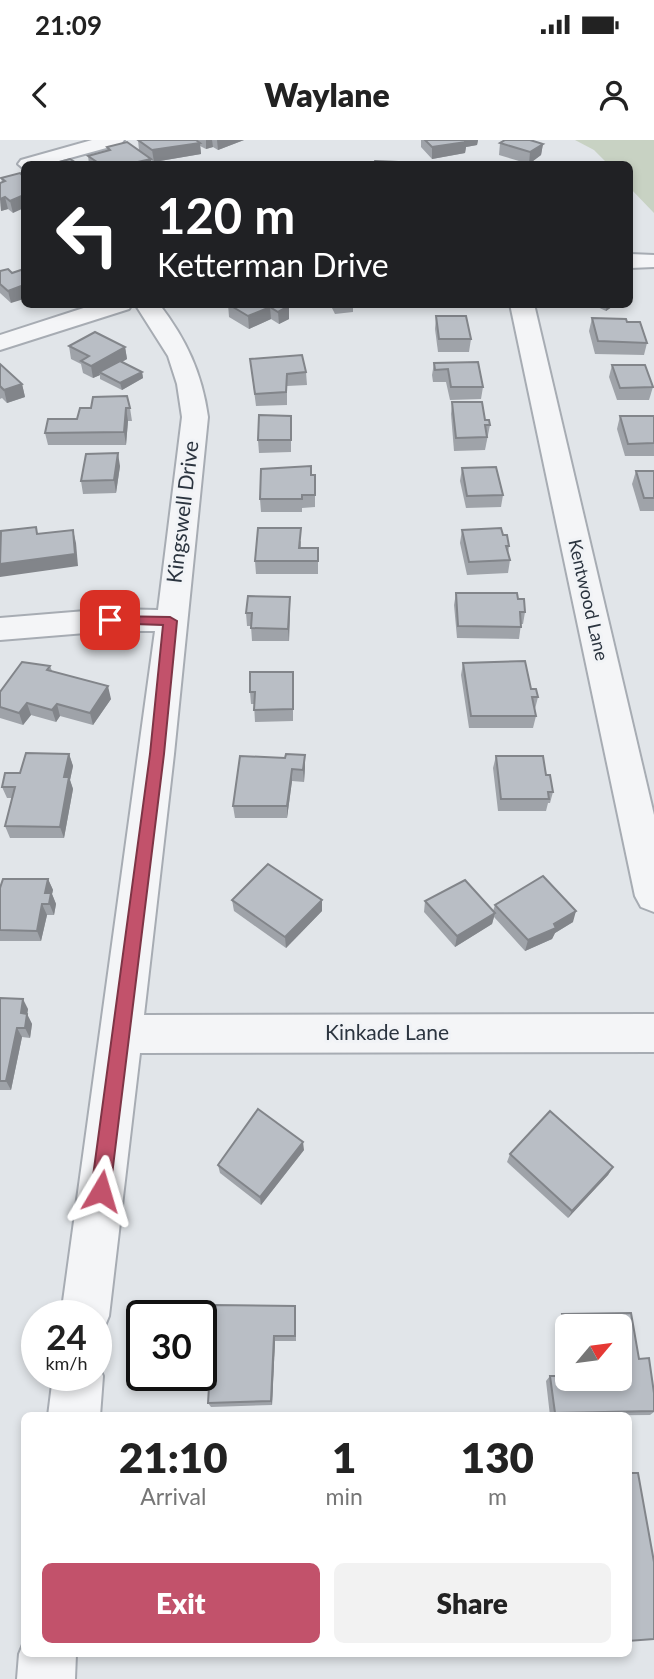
<!DOCTYPE html>
<html lang="en">
<head>
<meta charset="utf-8">
<style>
	:root { --surface:#fff; --page:#f2f2f2; --text:#222; --muted:#767676; --accent:#c2526b }
	body { margin:0; font-family:Lato,sans-serif; background:var(--page); color:var(--text); height:100vh; display:flex; flex-direction:column; font-size:26px; white-space:nowrap }
	* { box-sizing:border-box; margin:0 }
	p { font-size:23px; color:var(--muted) }
	.icon { flex:none; width:38px; height:38px; fill:none; stroke:currentColor; stroke-width:2; stroke-linecap:round; stroke-linejoin:round }
	.map { position:relative; flex:1; overflow:hidden }
	.side { position:absolute; left:21px; top:1272px; width:611px; height:245px; display:flex; flex-direction:column; background:var(--surface); border-radius:10px; box-shadow:0 4px 10px #0003 }
	.side>* { flex:none }
	.hud { position:absolute; left:21px; top:21px; width:612px; height:147px; border-radius:10px; box-shadow:0 4px 10px #0003; background:#202124; color:#fff; overflow:hidden }
	.needle { width:46px; rotate:61deg }
	.fabs { position:absolute; left:555px; top:1174px; display:grid; gap:14px }
	.fabs a { display:grid; place-items:center; width:77px; height:77px; border-radius:10px; background:var(--surface); box-shadow:0 4px 10px #0003; font-size:35px }
	.speed { position:absolute; left:21px; top:1160px; display:flex; gap:14px; font-size:35px; font-weight:700; text-align:center }
	.speed>* { display:grid; place-content:center; width:91px; height:91px; border-radius:50%; background:var(--surface); box-shadow:0 4px 10px #0003; line-height:1 }
	.speed small { font-size:18px; font-weight:400 }
	.speed .limit { border:4px solid #111; border-radius:10px; background:#fff; color:#111 }
	.pin { position:absolute; display:grid; place-items:center; width:60px; height:60px; color:#fff; margin:-30px; border-radius:14px; box-shadow:0 4px 10px #0006 }
	.me { position:absolute; width:77px; margin:-38px; rotate:7deg; stroke-linejoin:round; filter:drop-shadow(0 0 5px #0008) }
	.turn { display:flex; align-items:center; gap:24px; height:147px; padding:0 21px; font-size:32px }
	.turn .icon { width:91px; height:91px; stroke-width:2.5 }
	.turn b { display:block; font-size:49px; line-height:60px }
	.eta { display:flex; justify-content:space-evenly; align-items:center; height:119px; text-align:center }
	.eta b { font-size:42px; font-weight:800; line-height:49px }
	.action { display:flex; gap:14px; margin-top:auto; padding:14px 21px }
	.action a { flex:1; height:80px; border-radius:10px; background:var(--accent); color:#fff; font-size:28px; font-weight:800; line-height:80px; text-align:center }
	.action a+a { background:var(--page); color:var(--text) }
	.status { display:flex; justify-content:space-between; align-items:center; height:49px; padding:0 35px; background:var(--surface); direction:ltr }
	.status svg { height:19px; fill:currentColor }
	header { display:flex; justify-content:space-between; align-items:center; height:91px; padding:0 21px; background:var(--surface); font-size:32px; font-weight:800 }
	.map>svg:first-child { display:block }
	.green { fill:#c8d2c3 }
	.lines { fill:none; stroke-linecap:round; stroke-linejoin:round }
	.minor-casing { stroke:#a7acb3; stroke-width:4 }
	.minor { fill:#f4f5f7; fill-rule:evenodd }
	.wall { fill:#9fa3a9; fill-rule:evenodd }
	.shaded-wall { fill:#82858a }
	.building { fill:#b9bec5; stroke:#82858a; stroke-width:2 }
	.route { fill:#c2526b; stroke:#7e3546; stroke-width:2 }
	.labels { text-anchor:middle; stroke-width:6; stroke-linejoin:round; paint-order:stroke }
	.far-street-label { font-size:18px; fill:#2b343f; stroke:#f1f3f6 }
	.street-label { font-size:21px; fill:#2b343f; stroke:#f1f3f6 }
</style>
</head>
<body>
<div class="status"><b>21:09</b><svg viewBox="0 0 49 12"><path d="M0 12V9h3v3zM5 12V6h3v6zM10 12V3h3v9zM15 12V0h3v12zM26 1h20v11H26zM47 4h2v5h-2z"/></svg></div>
<header><svg class="icon" aria-label="back" viewBox="0 0 24 24"><path d="M15 5l-7 7 7 7"/></svg>Waylane<svg class="icon" aria-label="person" viewBox="0 0 24 24"><circle cx="12" cy="8" r="4"/><path d="M4 21q1-7 8-7t8 7"/></svg></header>
<div class="map">
<svg width="654" height="1539" viewBox="0 0 654 1539">
	<rect width="100%" height="100%" fill="#e1e5e9"/>
	<path class="green" d="M575 0H654V73L630 48V24H608L594 10Z"/>
	<g class="lines">
		<defs>
			<g id="minor">
				<path d="M92 0H124L121 4 48 24H24V29L18 24 21 20Z"/>
				<path d="M630 114 654 115V127L630 128Z"/>
				<path d="M96 164H132L129 169 0 210V195Z"/>
				<path d="M135 164H159C186 199 202 233 208 277L174 614 144 875 654 874V912L140 913 109 1176 102 1193 96 1196V1176H61L155 491H110L0 500V478L110 469 158 470 182 277 177 244 168 216Z"/>
				<path d="M510 164H534L654 675V772L641 767 635 756Z"/>
				<path d="M96 1220 103 1236 100 1276H48L53 1236H96Z"/>
				<path d="M24 1502V1514H76L75 1539H17L19 1514Z"/>
			</g>
		</defs>
		<use href="#minor" class="minor-casing"/>
		<use href="#minor" class="minor"/>
	</g>
	<g class="wall">
		<path d="M138 0H244L218 10 213 7 206 9 200 6 201 14 154 22 151 20 152 24H89L88 16 107 10V7L139 10Z"/>
		<path d="M421 0H478L477 5 466 7 465 13 432 19 421 7Z"/>
		<path d="M500 3 543 4 541 15 529 24 499 15Z"/>
		<path d="M24 37 13 73 8 69 1 71 0 43 2 42 1 38Z"/>
		<path d="M8 129 11 163 0 153V131Z"/>
		<path d="M228 164 289 166V179L279 184 271 179 249 189 229 177Z"/>
		<path d="M330 164H372L353 167V172L335 174Z"/>
		<path d="M591 164H616L606 171Z"/>
		<path d="M436 176 471 199 469 212H438L435 189Z"/>
		<path d="M592 178 627 182 647 203 644 215 595 214 589 191Z"/>
		<path d="M69 206 125 207 127 219 122 222 142 232 143 238 122 250 100 239V235L93 238 83 233 81 224 71 219Z"/>
		<path d="M250 219 306 232 307 245 287 246V265L256 266Z"/>
		<path d="M434 223 483 247 481 259 450 260 446 242H433L432 235Z"/>
		<path d="M0 224 22 244 25 257 7 263 2 258 0 259Z"/>
		<path d="M612 225 653 247 649 260H617L609 237Z"/>
		<path d="M452 262 485 280 490 285 485 310 454 311 451 274Z"/>
		<path d="M80 268H130L132 281H128L126 305H48L45 293 77 279Z"/>
		<path d="M291 276V312L259 313 258 300Z"/>
		<path d="M620 276H654V316H625L617 289Z"/>
		<path d="M120 326 116 353 83 354 81 341Z"/>
		<path d="M462 328 503 355 501 367 466 368 460 341Z"/>
		<path d="M636 331H654V371H640L632 344Z"/>
		<path d="M312 335H315V367L302 368V372H261L260 359Z"/>
		<path d="M462 390 503 395 509 406 508 414 510 420 508 433 467 435 460 403Z"/>
		<path d="M301 401V408H318V434H256L255 421Z"/>
		<path d="M456 453 518 459 525 472 523 484H521L519 499 457 498 454 465Z"/>
		<path d="M290 457 289 501H252L251 486H247L246 473Z"/>
		<path d="M463 523 531 549 538 557 535 569 536 576 533 588H469L461 535Z"/>
		<path d="M50 526 52 531 111 559 93 585 60 576 56 582 31 575 23 585 0 578V552Z"/>
		<path d="M293 544V581L255 582 254 564H251L250 552Z"/>
		<path d="M69 614 73 626 70 640 73 649 64 698H10L5 686 12 658H7L2 647 20 633Z"/>
		<path d="M305 615V627L304 642 292 641 287 678H235L233 666 285 618Z"/>
		<path d="M496 616 546 635 553 652 550 663H548L546 671H498L493 628Z"/>
		<path d="M48 739 53 750 52 754 56 764 54 775H47L41 801H0V748Z"/>
		<path d="M232 760 322 771 286 808 234 771Z"/>
		<path d="M425 761 493 771 495 765 573 782 555 793 552 799 525 811 494 777 492 784 455 807 424 772Z"/>
		<path d="M0 858 28 869 27 874 32 884 30 898 22 897 11 950H0Z"/>
		<path d="M304 1010 261 1065 220 1033 218 1025Z"/>
		<path d="M510 1014 613 1027 608 1035 568 1078 507 1022Z"/>
		<path d="M296 1172V1201H275L272 1265 211 1267 208 1263Z"/>
		<path d="M562 1174 639 1219 654 1253V1272L650 1275 550 1276 546 1241 550 1236H566L558 1180ZM567 1186 620 1239H567Z"/>
	</g>
	<g class="shaded-wall">
		<path d="M206 0H212L213 7 206 9Z"/>
		<path d="M217 0H244L218 10Z"/>
		<path d="M460 0H478L477 5 466 7 465 13 432 19V7Z"/>
		<path d="M200 3 201 14 154 22 152 10Z"/>
		<path d="M543 4 541 15 529 24 530 12Z"/>
		<path d="M151 19 152 24H129Z"/>
		<path d="M24 55V68L13 73 10 61Z"/>
		<path d="M5 57 8 69 1 71 0 59Z"/>
		<path d="M633 143 630 155V156V145Z"/>
		<path d="M24 145V159L11 163 8 151Z"/>
		<path d="M353 164H372L353 167Z"/>
		<path d="M607 164H616L606 171Z"/>
		<path d="M289 166V179L279 184 278 172Z"/>
		<path d="M270 167 271 179 249 189 248 176Z"/>
		<path d="M125 207 127 219 102 233 99 232 100 235 93 238 91 226Z"/>
		<path d="M142 232 143 238 122 250 120 243Z"/>
		<path d="M22 244 25 257 7 263 4 250Z"/>
		<path d="M126 268 128 281 126 305 124 292Z"/>
		<path d="M118 313 120 326 116 353 114 340Z"/>
		<path d="M73 390 76 403 78 426 0 437V424Z"/>
		<path d="M290 457V470L289 501 288 489Z"/>
		<path d="M108 546 111 559 93 585 90 573Z"/>
		<path d="M27 563 31 575 23 585 19 573Z"/>
		<path d="M57 564 60 576 56 582 52 570Z"/>
		<path d="M69 614 73 626 70 640 73 649 64 698 60 687 64 637Z"/>
		<path d="M305 615V627L304 642 303 630Z"/>
		<path d="M292 629V641L287 678V666Z"/>
		<path d="M48 739 53 750 52 754 56 764 54 775 45 753Z"/>
		<path d="M322 760V771L286 808 285 797Z"/>
		<path d="M42 764 47 775 41 801 37 791Z"/>
		<path d="M576 771 573 782 555 793 552 799 525 811 528 800Z"/>
		<path d="M495 773 492 784 455 807 457 796Z"/>
		<path d="M23 859 28 869 26 883 21 873Z"/>
		<path d="M27 874 32 884 30 898 25 888Z"/>
		<path d="M17 888 22 897 11 950 6 941Z"/>
		<path d="M303 1002 304 1010 261 1065 260 1057Z"/>
		<path d="M613 1027 608 1035 568 1078 572 1071Z"/>
		<path d="M274 1196 275 1201 272 1265 271 1261Z"/>
	</g>
	<g class="building">
		<path d="M138 0H196L200 3 152 10Z"/>
		<path d="M425 0H464L466 2 432 7Z"/>
		<path d="M505 0H530L543 4 530 12 500 3Z"/>
		<path d="M127 2 151 19 129 24H100L88 16 110 10 107 7Z"/>
		<path d="M70 19 78 24H52Z"/>
		<path d="M375 21 398 22 399 24H374Z"/>
		<path d="M20 33 24 37V55L10 61 5 57 0 59V43L5 41 1 38Z"/>
		<path d="M8 129 12 133 24 129V145L8 151 0 144V131Z"/>
		<path d="M228 164H286L289 166 278 172 270 167 248 176Z"/>
		<path d="M436 176H466L471 199H439Z"/>
		<path d="M592 178 626 179 627 182H640L647 203 598 201Z"/>
		<path d="M95 192 125 207 91 226 81 221 89 216 69 206Z"/>
		<path d="M302 215 306 232 287 234 286 252 255 254 250 219Z"/>
		<path d="M120 221 142 232 120 243 99 232Z"/>
		<path d="M478 222 483 247H451L448 229 435 230 434 223Z"/>
		<path d="M0 224 22 244 4 250 0 246Z"/>
		<path d="M612 225H645L653 247 620 248Z"/>
		<path d="M127 256 130 268H126L124 292 45 293 48 279H77L80 268H91L93 257Z"/>
		<path d="M452 262H482L485 280H489L490 285H485L487 297 456 298Z"/>
		<path d="M259 275 291 276V300H258Z"/>
		<path d="M620 276H654V303L628 304Z"/>
		<path d="M118 313 114 340 81 341 86 314Z"/>
		<path d="M311 326V335H315V355H302V359H260L261 329Z"/>
		<path d="M496 327 503 355 467 356 462 328Z"/>
		<path d="M636 331H654V358H644Z"/>
		<path d="M36 387 37 394 73 390 75 414 0 424 1 391Z"/>
		<path d="M258 388H301L299 408H318V421H255Z"/>
		<path d="M501 388 503 395H507L509 406H506L510 420 469 422 462 390Z"/>
		<path d="M456 453H517L518 459H524L525 472H520L521 487 458 486Z"/>
		<path d="M248 456 290 457 288 489 251 488 252 473H246Z"/>
		<path d="M525 521 531 549H536L538 557H532L536 576H471L463 523Z"/>
		<path d="M22 522 50 526 47 530 108 546 90 573 57 564 52 570 27 563 19 573 0 567V552Z"/>
		<path d="M250 532H293V569L254 570 255 552H250Z"/>
		<path d="M26 613 69 614 64 637H69L60 687 5 686 15 647H2L5 633H20Z"/>
		<path d="M286 614 305 615 303 630 292 629 287 666H233L240 616 285 618Z"/>
		<path d="M496 616H543L546 635H550L553 652H548L549 659H501Z"/>
		<path d="M268 724 322 760 285 797 232 760Z"/>
		<path d="M543 736 576 771 554 784 556 788 528 800 495 765Z"/>
		<path d="M3 739H48L45 753H51L49 764H42L37 791 0 790V748Z"/>
		<path d="M465 740 495 773 457 796 425 761Z"/>
		<path d="M0 858 23 859 21 873 27 874 25 888H17L6 941H0Z"/>
		<path d="M258 969 303 1002 260 1057 218 1025Z"/>
		<path d="M550 971 613 1027 572 1071 510 1014Z"/>
		<path d="M214 1165 295 1166V1196H274L271 1261 208 1263Z"/>
		<path d="M631 1173 639 1219 649 1218 654 1253V1271L555 1273 550 1236H567V1239H620V1186H567V1205L562 1174Z"/>
		<path d="M628 1333H638L654 1422V1499L628 1501Z"/>
	</g>
	<path class="route" d="M110 476 170 477 177 481 164 614 110 1051 107 1057 101 1060 94 1057 91 1051 150 614 163 485 105 483V477Z"/>
	<g class="labels">
		<g class="far-street-label">
			<text transform="translate(588 460) rotate(77)" y="6">Kentwood Lane</text>
		</g>
		<g class="street-label">
			<text transform="translate(183 372) rotate(-83)" y="7">Kingswell Drive</text>
			<text x="387" y="900">Kinkade Lane</text>
		</g>
	</g>
</svg>
<div class="fabs">
<a><svg class="needle" viewBox="-14 -14 28 28"><path d="M0-13l5 13h-10z" fill="#e53935"/><path d="M0 13l5-13h-10z" fill="#767676"/></svg></a>
</div>
<div class="speed"><div>24<small>km/h</small></div><div class="limit">30</div></div>
<div class="pin" style="left:110px;top:480px;background:#d93025"><svg class="icon" aria-label="arrive" viewBox="0 0 24 24"><path d="M6 21V4h12l-3 4 3 4H6"/></svg></div>
<svg class="me" style="left:101px;top:1051px" viewBox="-20 -20 40 40"><path d="M0-17L14 15 0 8-14 15z" fill="#c2526b" stroke="#fff" stroke-width="4"/></svg>
<div class="hud">
<div class="turn"><svg class="icon" aria-label="left" viewBox="0 0 24 24"><path d="M17 20v-9H6M10 6l-5 5 5 5"/></svg><div><b>120 m</b>Ketterman Drive</div></div>
</div>
<section class="side">
<div class="eta">
<div><b>21:10</b><p>Arrival</p></div>
<div><b>1</b><p>min</p></div>
<div><b>130</b><p>m</p></div>
</div>
<div class="action"><a>Exit</a><a>Share</a></div>
</section>
</div>
</body>
</html>
